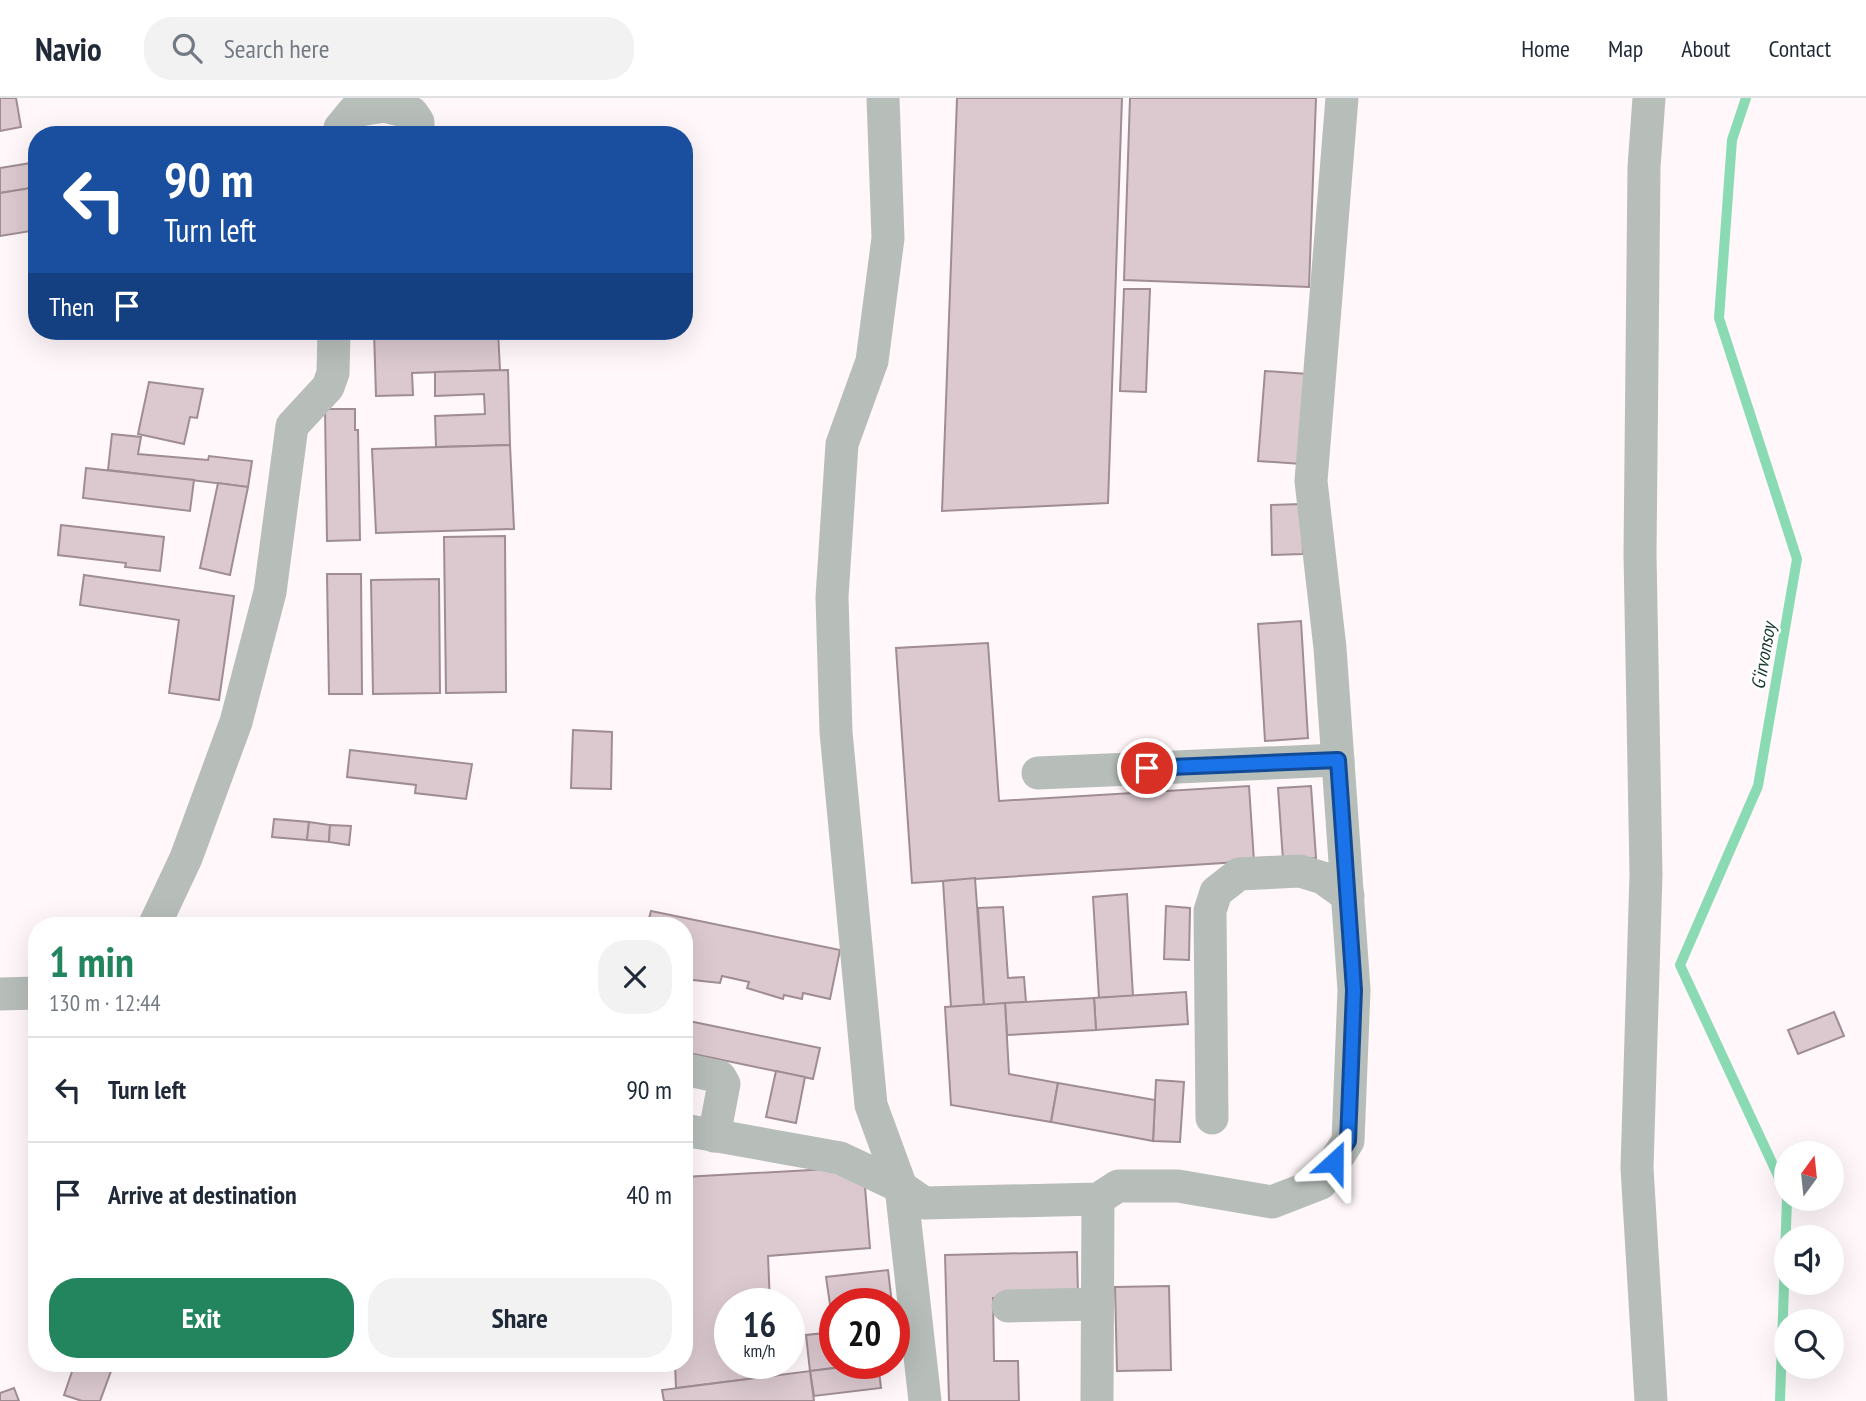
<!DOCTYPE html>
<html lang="en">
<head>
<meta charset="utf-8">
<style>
	:root { --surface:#fff; --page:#f2f2f3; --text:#1f2937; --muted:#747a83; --line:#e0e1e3; --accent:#22855e }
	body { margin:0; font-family:"PT Sans Narrow",sans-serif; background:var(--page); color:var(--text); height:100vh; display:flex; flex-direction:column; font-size:26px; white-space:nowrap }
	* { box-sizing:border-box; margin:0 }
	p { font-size:23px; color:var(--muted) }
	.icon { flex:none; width:38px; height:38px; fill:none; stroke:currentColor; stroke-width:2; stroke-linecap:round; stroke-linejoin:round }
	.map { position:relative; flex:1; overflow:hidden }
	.details { position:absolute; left:28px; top:819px; width:665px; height:455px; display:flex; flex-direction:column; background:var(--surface); border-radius:28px; box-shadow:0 7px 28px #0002 }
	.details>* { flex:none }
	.guide { position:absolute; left:28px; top:28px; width:665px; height:214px; border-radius:28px; box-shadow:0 7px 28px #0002; background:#1a4fa0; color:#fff; overflow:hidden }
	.needle { width:46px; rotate:15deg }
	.buttons { position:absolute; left:1774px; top:1043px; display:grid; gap:14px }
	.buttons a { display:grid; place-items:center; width:70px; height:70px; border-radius:50%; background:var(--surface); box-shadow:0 7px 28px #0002; font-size:35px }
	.speed { position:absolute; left:714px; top:1190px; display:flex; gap:14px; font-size:35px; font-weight:700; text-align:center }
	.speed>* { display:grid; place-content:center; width:91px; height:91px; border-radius:50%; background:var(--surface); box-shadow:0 7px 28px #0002; line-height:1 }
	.speed small { font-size:18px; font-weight:400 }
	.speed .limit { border:10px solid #d22; background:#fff; color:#111 }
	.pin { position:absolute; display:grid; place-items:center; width:60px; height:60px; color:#fff; margin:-30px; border:4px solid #fff; border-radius:50%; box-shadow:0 2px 7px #0007 }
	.me { position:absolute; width:77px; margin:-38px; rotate:24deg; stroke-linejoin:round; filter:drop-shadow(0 0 5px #0008) }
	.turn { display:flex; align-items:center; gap:24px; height:147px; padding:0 21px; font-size:32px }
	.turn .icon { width:91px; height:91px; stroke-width:2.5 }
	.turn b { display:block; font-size:49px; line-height:60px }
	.then { display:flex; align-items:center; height:66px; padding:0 21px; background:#0003; gap:14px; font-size:26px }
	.round { display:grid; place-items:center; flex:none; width:74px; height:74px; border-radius:28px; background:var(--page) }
	.summary { display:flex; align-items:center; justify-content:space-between; height:119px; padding:0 21px }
	h1 { font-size:42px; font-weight:600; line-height:52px; color:var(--accent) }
	.action { display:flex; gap:14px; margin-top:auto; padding:14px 21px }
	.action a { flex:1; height:80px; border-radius:28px; background:var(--accent); color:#fff; font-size:28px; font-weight:600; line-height:80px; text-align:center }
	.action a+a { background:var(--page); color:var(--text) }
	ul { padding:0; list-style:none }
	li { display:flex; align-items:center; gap:21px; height:105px; padding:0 21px; border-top:2px solid var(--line) }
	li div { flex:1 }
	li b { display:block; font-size:26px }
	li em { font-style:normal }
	header { display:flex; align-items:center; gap:42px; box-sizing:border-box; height:98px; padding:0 35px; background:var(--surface); border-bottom:2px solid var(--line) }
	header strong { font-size:33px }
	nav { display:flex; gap:38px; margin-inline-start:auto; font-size:24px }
	.search { width:490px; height:63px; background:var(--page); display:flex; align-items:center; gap:18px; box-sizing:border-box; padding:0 24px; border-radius:28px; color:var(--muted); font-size:26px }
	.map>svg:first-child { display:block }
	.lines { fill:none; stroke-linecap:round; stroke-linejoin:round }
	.stream { stroke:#8adbb4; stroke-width:10 }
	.building { fill:#dcc9d0; stroke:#9f8d93; stroke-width:2 }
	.minor { stroke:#b7beba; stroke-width:33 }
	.route-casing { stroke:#114b97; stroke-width:18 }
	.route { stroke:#1a73e8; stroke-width:12 }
	.labels { text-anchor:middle; stroke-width:5; stroke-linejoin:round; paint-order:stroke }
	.water-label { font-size:19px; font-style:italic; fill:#133728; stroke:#fff }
</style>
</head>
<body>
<header>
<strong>Navio</strong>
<div class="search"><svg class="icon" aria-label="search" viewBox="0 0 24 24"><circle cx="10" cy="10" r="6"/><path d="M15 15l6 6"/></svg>Search here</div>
<nav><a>Home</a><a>Map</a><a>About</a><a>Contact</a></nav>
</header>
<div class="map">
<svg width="1866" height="1303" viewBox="0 0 1866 1303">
	<rect width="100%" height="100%" fill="#fff7f9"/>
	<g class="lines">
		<g class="stream">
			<path d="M1746 0 1732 42 1719 220 1797 461 1758 688 1680 867 1787 1097"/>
			<path d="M1780 1303 1787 1101"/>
		</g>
	</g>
	<g class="building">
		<path d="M0 0H16L21 29 0 33Z"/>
		<path d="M957 0H1122L1108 405 942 413Z"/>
		<path d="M1130 0H1316L1309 189 1124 182Z"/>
		<path d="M37 64V89L0 95V70Z"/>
		<path d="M37 89V132L0 138V95Z"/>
		<path d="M1124 191H1150L1146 294 1120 293Z"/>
		<path d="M374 233H498L500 272 412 275 413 297 376 298Z"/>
		<path d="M508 272 510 347 436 349 435 318 485 316 484 296 435 298V274Z"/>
		<path d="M1265 273 1308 276 1301 366 1258 363Z"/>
		<path d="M149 284 203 291 197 320 190 319 184 346 138 336Z"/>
		<path d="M325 311H355V332H358L360 442 327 443Z"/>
		<path d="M112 336 141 339 138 356 208 362 209 358 252 363 248 389 108 372Z"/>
		<path d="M510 347 514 431 376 435 372 351Z"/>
		<path d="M86 370 194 382 190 413 83 400Z"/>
		<path d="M218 385 248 389 230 477 200 470Z"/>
		<path d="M1302 406 1303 456 1272 457 1271 407Z"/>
		<path d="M61 427 164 439 160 473 125 469 126 465 58 457Z"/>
		<path d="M505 438 506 594 446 595 444 439Z"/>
		<path d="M327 476H361L362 596H329Z"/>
		<path d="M84 477 234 498 219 602 169 595 179 522 80 507Z"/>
		<path d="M439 481 440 595 373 596 371 482Z"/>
		<path d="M1301 523 1308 640 1265 643 1258 526Z"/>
		<path d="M988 545 999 703 1249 688 1254 763 912 785 896 550Z"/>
		<path d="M573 632 612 634 611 691 571 690Z"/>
		<path d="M350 652 472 666 466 701 415 695 416 687 347 679Z"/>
		<path d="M1311 688 1316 760 1283 762 1278 690Z"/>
		<path d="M274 721 309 724 307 742 272 739Z"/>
		<path d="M309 724 330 727 329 744 307 742Z"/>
		<path d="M330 727 351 728 349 747 329 744Z"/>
		<path d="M975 780 984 907 951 909 943 783Z"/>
		<path d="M1127 796 1133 898 1099 900 1093 799Z"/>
		<path d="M1166 808 1190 810 1189 862 1164 861Z"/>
		<path d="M1003 809 1008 880 1024 879 1026 904 984 907 978 810Z"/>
		<path d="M651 813 840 852 830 901 803 895 802 901 784 897 783 901 747 890 749 884 722 878 720 885 684 881V828H647Z"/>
		<path d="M1186 894 1188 926 1096 932 1094 900Z"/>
		<path d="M1094 900 1096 932 1007 937 1005 905Z"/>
		<path d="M1005 905 1009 976 1058 985 1051 1024 951 1007 945 909Z"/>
		<path d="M1834 914 1844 938 1798 956 1788 932Z"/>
		<path d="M684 922 820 950 813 981 684 954Z"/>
		<path d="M776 973 805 979 796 1025 766 1019Z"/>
		<path d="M1156 982 1184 984 1180 1044 1153 1043Z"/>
		<path d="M1058 985 1155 1002 1153 1043 1051 1024Z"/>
		<path d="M847 1070 864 1077 870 1150 768 1158 770 1206H730V1265H772L773 1278 676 1290 675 1265H684V1079Z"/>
		<path d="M1077 1154 1078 1198 993 1200 994 1263H1018L1019 1303H949L945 1157Z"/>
		<path d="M888 1172 892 1206H835V1265H870L810 1273 806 1237 834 1234 826 1179Z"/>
		<path d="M1169 1188 1171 1272 1117 1273 1115 1189Z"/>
		<path d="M894 1222 900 1262H894Z"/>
		<path d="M75 1265H114L100 1303H82L64 1297Z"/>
		<path d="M878 1265 881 1290 814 1298 810 1273Z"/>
		<path d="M810 1273 814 1303H664L662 1292Z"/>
		<path d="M14 1290 19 1303H0V1295Z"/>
	</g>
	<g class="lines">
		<g class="minor">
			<path d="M883 0 888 140 872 263 842 346 832 499 836 634 871 1007 901 1089 925 1303"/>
			<path d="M1649 0 1644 69 1640 456 1646 776 1637 1070 1651 1303"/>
			<path d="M340 37V30L354 13 384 8 412 15 418 24V37"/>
			<path d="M1038 675 1338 662"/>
			<path d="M154 828 186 760 236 624 270 494 292 328 328 289 333 275 334 233"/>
			<path d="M0 896 37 895"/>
			<path d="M684 971 720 979 724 986 714 1038"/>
			<path d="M1212 1020 1210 813 1216 794 1239 776 1300 773 1323 780 1348 798"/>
			<path d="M684 1032 840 1060 901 1089 924 1105 1098 1101 1118 1088H1178L1272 1104 1321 1085 1348 1043 1354 892 1330 550 1311 383 1342 0"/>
			<path d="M1008 1208 1098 1206"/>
			<path d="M1097 1303 1098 1101"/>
		</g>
	</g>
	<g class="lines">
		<defs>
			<path id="route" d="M1147 670 1338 662 1354 892 1348 1043 1334 1064"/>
		</defs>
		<use href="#route" class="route-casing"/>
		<use href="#route" class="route"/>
	</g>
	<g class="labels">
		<g class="water-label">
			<text transform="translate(1763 558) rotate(-80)" y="7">G‘irvonsoy</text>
		</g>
	</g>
</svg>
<div class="buttons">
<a><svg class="needle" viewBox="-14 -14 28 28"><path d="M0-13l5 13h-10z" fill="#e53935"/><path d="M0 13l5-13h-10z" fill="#747a83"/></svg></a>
<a><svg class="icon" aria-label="sound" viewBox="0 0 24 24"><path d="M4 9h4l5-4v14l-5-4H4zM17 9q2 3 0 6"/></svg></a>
<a><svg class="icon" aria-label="search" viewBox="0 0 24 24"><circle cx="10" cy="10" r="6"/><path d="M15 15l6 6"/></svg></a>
</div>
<div class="speed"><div>16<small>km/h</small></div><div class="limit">20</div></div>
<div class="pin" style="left:1147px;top:670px;background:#d93025"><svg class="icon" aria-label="arrive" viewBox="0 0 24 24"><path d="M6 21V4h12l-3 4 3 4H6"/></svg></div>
<svg class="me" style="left:1334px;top:1064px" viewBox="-20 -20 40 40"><path d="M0-17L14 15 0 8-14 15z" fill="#1a73e8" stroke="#fff" stroke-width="4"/></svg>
<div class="guide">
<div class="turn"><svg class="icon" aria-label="left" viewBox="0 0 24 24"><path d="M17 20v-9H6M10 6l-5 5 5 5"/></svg><div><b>90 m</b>Turn left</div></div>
<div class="then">Then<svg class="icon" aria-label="arrive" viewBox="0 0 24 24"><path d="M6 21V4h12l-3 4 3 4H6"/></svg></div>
</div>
<section class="details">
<div class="summary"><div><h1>1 min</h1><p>130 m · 12:44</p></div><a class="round"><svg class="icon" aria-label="close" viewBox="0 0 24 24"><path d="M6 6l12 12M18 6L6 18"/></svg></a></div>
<ul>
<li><svg class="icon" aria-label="left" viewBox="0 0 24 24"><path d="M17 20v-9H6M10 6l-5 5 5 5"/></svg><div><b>Turn left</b></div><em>90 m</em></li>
<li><svg class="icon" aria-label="arrive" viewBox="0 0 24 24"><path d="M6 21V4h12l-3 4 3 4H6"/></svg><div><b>Arrive at destination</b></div><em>40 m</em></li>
</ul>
<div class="action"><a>Exit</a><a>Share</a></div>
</section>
</div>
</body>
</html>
